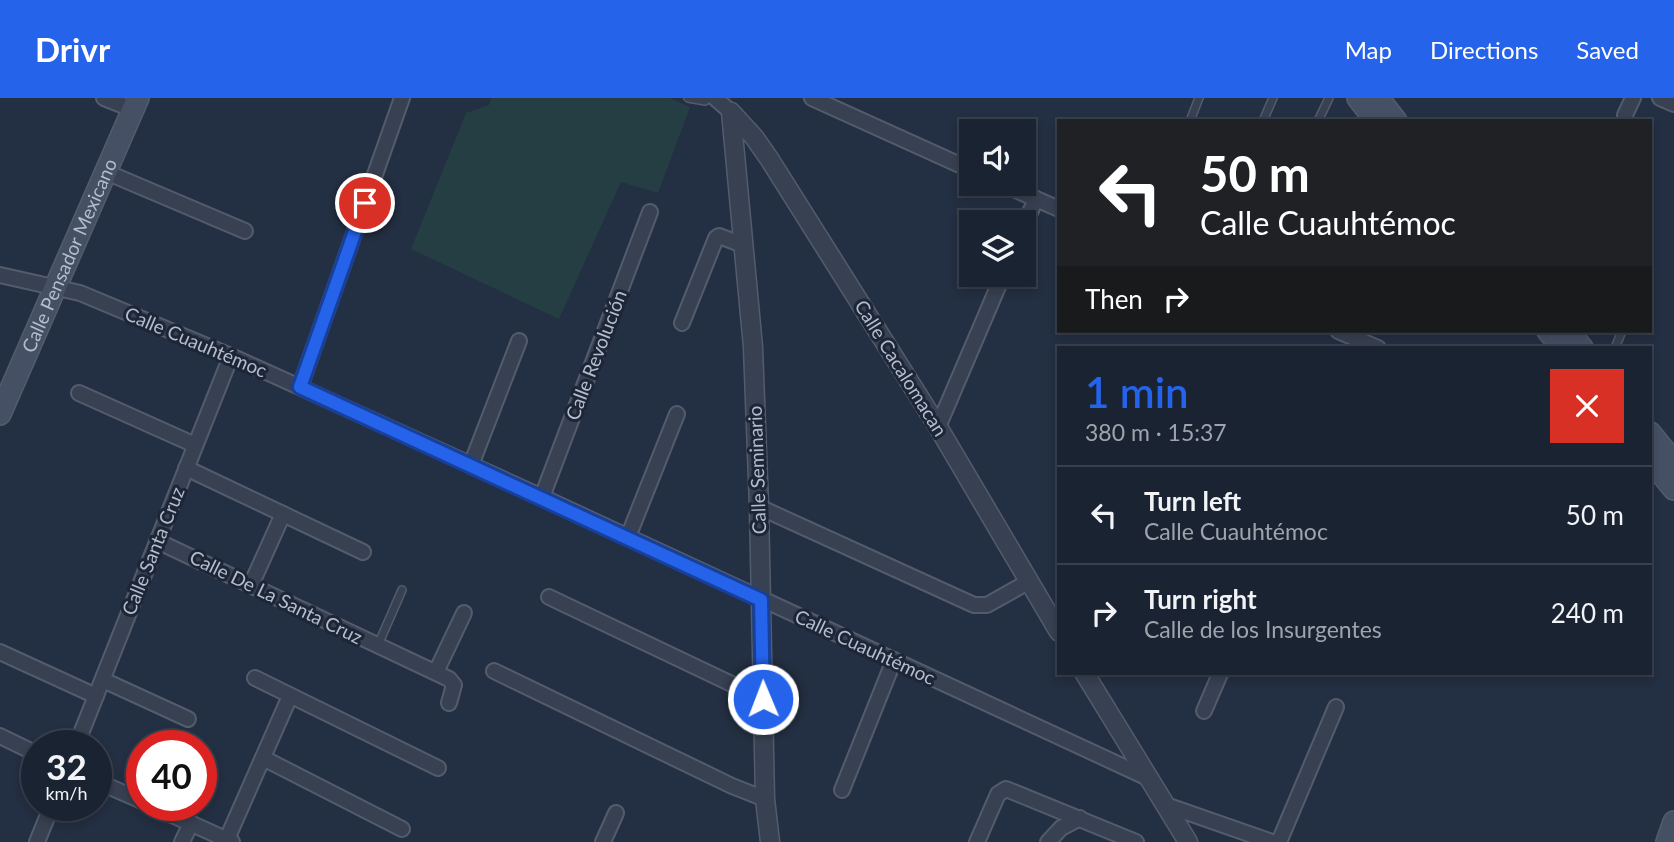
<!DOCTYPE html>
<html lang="en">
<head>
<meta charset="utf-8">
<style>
	:root { --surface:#1a2332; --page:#232b3a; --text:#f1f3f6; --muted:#9fa4ac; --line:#38404d; --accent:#2563eb }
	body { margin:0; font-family:Lato,sans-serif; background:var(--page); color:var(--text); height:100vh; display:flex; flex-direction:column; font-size:26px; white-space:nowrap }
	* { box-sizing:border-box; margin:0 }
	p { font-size:23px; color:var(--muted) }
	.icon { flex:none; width:38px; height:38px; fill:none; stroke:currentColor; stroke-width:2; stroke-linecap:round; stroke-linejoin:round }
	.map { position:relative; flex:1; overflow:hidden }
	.side { position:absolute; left:1057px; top:248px; width:595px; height:329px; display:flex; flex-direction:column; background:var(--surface); border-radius:0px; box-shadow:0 4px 10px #0003,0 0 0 2px var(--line) }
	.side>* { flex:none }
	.guide { position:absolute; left:1057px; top:21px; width:595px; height:214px; border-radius:0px; box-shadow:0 4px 10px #0003,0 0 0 2px var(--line); background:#202124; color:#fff; overflow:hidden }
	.buttons { position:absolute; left:959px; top:21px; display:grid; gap:14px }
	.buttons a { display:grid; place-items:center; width:77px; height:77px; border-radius:0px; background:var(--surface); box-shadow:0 4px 10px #0003,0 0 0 2px var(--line); font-size:35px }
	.speed { position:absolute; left:21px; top:632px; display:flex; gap:14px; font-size:35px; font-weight:700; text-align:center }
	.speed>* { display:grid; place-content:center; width:91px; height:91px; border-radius:50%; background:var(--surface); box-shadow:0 4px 10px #0003,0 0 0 2px var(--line); line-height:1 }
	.speed small { font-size:18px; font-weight:400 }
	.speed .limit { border:10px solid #d22; background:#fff; color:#111 }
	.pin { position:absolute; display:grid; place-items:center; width:60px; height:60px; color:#fff; margin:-30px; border:4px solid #fff; border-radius:50%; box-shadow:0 2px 7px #0007 }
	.me { position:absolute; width:77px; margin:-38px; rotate:359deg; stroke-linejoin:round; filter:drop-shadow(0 0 5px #0008) }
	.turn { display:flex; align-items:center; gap:24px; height:147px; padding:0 28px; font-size:32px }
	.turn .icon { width:91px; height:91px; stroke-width:2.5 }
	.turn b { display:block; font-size:49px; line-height:60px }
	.then { display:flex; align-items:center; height:66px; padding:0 28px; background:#0003; gap:14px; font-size:26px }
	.round { display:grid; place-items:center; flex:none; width:74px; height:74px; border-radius:0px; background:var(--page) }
	.overview { display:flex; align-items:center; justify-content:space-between; height:119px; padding:0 28px }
	h1 { font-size:42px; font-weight:600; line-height:52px; color:var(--accent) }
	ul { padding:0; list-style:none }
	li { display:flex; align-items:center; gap:21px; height:98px; padding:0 28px; border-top:2px solid var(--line) }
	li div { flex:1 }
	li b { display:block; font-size:26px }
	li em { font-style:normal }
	header { display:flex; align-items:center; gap:42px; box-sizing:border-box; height:98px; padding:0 35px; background:var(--accent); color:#fff }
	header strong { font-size:33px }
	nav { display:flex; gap:38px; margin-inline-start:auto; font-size:24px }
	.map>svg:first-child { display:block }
	.green { fill:#253e43 }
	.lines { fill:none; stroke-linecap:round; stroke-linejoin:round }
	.service-casing { stroke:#535c6c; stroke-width:10 }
	.minor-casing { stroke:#535c6c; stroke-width:18 }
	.tertiary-casing { stroke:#535c6c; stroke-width:21 }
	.secondary-casing { stroke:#535c6c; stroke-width:24 }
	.service { stroke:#384152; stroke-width:7 }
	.minor { stroke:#384152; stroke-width:14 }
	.tertiary { stroke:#384152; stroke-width:18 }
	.secondary { stroke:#455065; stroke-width:21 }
	.route-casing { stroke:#184099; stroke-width:18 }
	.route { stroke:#2563eb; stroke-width:12 }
	.labels { text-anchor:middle; stroke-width:6; stroke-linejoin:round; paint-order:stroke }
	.street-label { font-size:19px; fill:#b4bdcc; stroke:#1d2637 }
</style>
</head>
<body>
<header>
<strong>Drivr</strong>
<nav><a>Map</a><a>Directions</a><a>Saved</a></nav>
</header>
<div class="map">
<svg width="1674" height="744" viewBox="0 0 1674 744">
	<rect width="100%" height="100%" fill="#232f42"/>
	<path class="green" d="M491 0H670L690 9 658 95 621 84 559 221 411 151 466 15 489 7Z"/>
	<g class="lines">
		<defs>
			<g id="service">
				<path d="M688 0 705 3 709 0"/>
				<path d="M1190 23 1199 0"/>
				<path d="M1263 23 1273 0"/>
				<path d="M1318 23 1329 0"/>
				<path d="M1615 250 1622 233"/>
				<path d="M378 547 402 492"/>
			</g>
			<g id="minor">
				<path d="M104 0 132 11"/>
				<path d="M715 0 731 14"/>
				<path d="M812 0 971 72"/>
				<path d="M1660 0 1674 6"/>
				<path d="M1625 17 1633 0"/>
				<path d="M106 74 245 133"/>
				<path d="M1002 86 1059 111"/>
				<path d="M1024 128 1036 101"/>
				<path d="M0 177 80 195 231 258 542 399 1150 681"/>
				<path d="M682 225 716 140 719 138 743 147"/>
				<path d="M1338 233 1378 250"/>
				<path d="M300 289 402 0"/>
				<path d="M79 295 195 347"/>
				<path d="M938 329 1003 177"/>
				<path d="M471 367 519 243"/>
				<path d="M186 370 363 454"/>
				<path d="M542 399 650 114"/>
				<path d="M759 409 974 507H987L1028 484"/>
				<path d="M628 439 677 316"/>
				<path d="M157 443 449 581 454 587 449 605"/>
				<path d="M251 487 283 416"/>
				<path d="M549 499 763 601"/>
				<path d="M0 554 96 598"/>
				<path d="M494 573 732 688 765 701"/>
				<path d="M436 574 464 515"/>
				<path d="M255 580 438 670"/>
				<path d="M103 582 188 621"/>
				<path d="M1204 613 1220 576"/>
				<path d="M0 638 37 656"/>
				<path d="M76 648 231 258"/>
				<path d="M263 660 402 731"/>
				<path d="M96 683 142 703"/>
				<path d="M842 692 894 562"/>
				<path d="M150 707 232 744"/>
				<path d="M1166 707 1272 744"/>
				<path d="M227 741 290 598"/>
				<path d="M37 744 52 707"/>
				<path d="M182 744 191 725"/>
				<path d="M603 744 616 715"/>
				<path d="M977 744 998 696 1006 691 1136 744"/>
				<path d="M1048 744 1061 730 1080 720"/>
				<path d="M1279 744 1336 609"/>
			</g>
			<g id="tertiary">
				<path d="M731 14 753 249 759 409 765 701 770 744"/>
				<path d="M731 14 754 39 770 62 938 329 1059 534"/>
				<path d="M1085 576 1188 744"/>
			</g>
			<g id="secondary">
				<path d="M1358 0 1376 23"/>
				<path d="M1378 0 1396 23"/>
				<path d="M1548 233 1563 250"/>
				<path d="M1568 233 1582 250"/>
				<path id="s1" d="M0 316 138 0"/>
				<path d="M1650 335 1674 364"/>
				<path d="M1650 362 1674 391"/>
				<path d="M1667 744 1674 724"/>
			</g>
		</defs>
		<use href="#service" class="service-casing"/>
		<use href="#minor" class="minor-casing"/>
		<use href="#tertiary" class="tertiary-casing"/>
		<use href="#secondary" class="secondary-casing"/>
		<use href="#service" class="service"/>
		<use href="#minor" class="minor"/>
		<use href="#tertiary" class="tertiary"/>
		<use href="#secondary" class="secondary"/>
	</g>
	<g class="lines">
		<defs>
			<path id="route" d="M365 105 300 289 761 502 763 601"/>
		</defs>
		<use href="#route" class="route-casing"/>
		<use href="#route" class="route"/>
	</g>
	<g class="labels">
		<g class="street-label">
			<text dy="7" stroke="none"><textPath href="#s1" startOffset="173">Calle Pensador Mexicano</textPath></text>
			<text transform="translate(196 244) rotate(23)" y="7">Calle Cuauhtémoc</text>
			<text transform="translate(596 257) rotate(-69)" y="7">Calle Revolución</text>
			<text transform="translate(901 270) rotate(58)" y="7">Calle Cacalomacan</text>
			<text transform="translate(757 372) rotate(-92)" y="7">Calle Seminario</text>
			<text transform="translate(153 453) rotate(-68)" y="7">Calle Santa Cruz</text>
			<text transform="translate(276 499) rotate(26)" y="7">Calle De La Santa Cruz</text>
			<text transform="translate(865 549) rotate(25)" y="7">Calle Cuauhtémoc</text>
		</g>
	</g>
</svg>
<div class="buttons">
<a><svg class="icon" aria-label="sound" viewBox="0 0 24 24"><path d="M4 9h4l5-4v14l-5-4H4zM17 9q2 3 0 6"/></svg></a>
<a><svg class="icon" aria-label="layers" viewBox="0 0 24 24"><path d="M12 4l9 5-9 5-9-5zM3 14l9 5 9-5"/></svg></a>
</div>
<div class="speed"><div>32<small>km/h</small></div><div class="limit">40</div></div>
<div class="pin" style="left:365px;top:105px;background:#d93025"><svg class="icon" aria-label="arrive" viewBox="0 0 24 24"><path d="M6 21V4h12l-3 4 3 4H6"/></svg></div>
<svg class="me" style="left:763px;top:601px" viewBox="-20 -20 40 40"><circle r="17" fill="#2563eb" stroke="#fff" stroke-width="3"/><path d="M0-11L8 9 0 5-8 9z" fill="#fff"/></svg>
<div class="guide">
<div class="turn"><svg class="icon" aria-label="left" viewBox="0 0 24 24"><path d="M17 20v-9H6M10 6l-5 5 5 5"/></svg><div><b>50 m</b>Calle Cuauhtémoc</div></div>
<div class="then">Then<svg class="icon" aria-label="right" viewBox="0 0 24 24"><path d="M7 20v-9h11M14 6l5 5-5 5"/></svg></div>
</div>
<section class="side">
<div class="overview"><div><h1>1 min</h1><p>380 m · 15:37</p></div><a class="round" style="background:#d93025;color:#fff"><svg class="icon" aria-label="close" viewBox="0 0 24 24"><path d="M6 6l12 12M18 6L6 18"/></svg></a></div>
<ul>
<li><svg class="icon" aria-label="left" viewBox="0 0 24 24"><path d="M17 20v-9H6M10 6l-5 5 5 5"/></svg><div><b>Turn left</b><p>Calle Cuauhtémoc</p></div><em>50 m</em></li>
<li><svg class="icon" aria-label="right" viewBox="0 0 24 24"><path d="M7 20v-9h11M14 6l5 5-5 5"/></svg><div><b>Turn right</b><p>Calle de los Insurgentes</p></div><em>240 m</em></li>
</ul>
</section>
</div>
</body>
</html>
